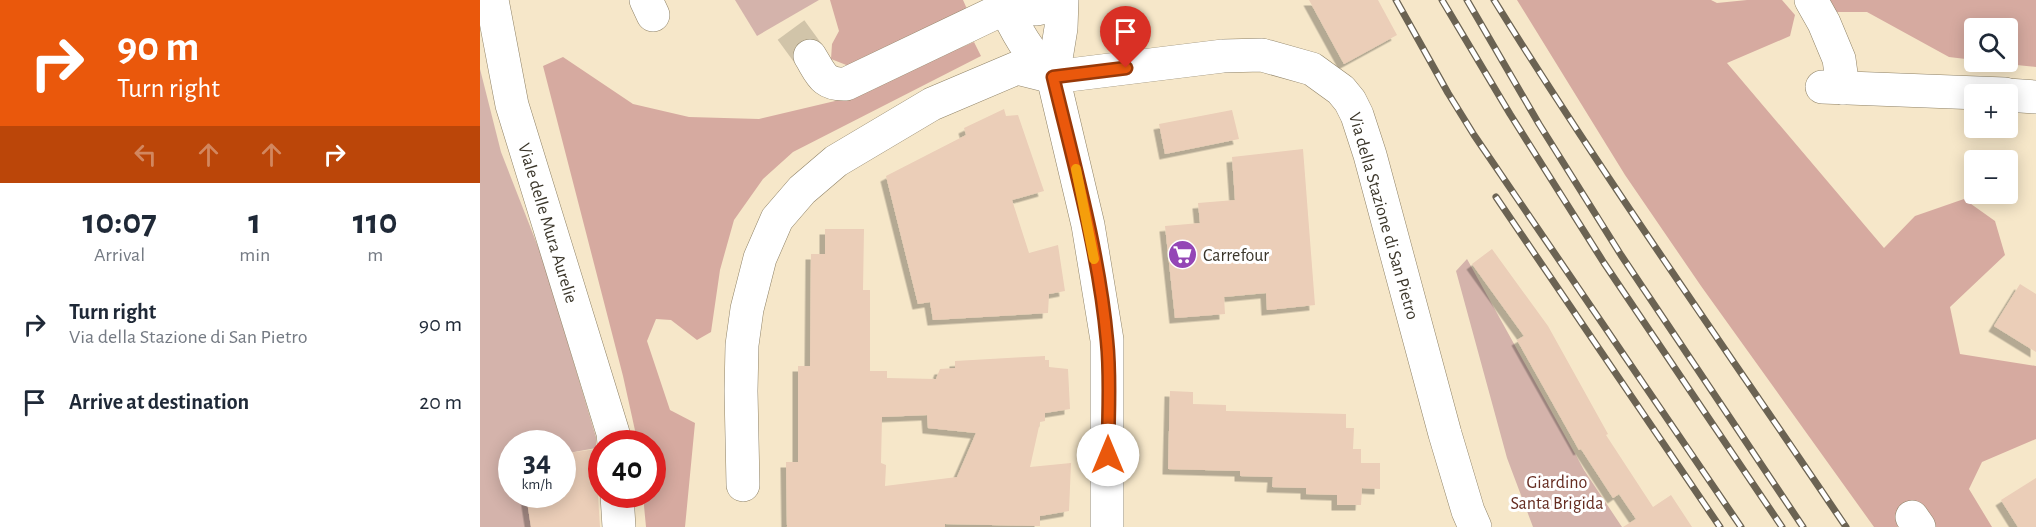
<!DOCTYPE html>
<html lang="en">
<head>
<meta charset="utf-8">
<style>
	:root { --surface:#fff; --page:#f2f2f3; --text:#1f2937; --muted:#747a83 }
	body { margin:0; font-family:"Alegreya Sans",sans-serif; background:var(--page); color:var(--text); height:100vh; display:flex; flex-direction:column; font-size:22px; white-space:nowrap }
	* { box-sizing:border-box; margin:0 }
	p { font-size:20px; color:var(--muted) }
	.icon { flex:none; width:33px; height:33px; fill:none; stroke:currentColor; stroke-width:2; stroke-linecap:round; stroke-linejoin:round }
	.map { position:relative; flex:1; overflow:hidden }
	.drawer { display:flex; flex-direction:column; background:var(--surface); width:480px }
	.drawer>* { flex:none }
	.hud { background:#ea580c; color:#fff; overflow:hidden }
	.fabs { position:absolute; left:1484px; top:18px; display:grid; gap:12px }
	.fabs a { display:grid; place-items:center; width:54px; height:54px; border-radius:6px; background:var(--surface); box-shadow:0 3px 15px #0003; font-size:30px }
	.speed { position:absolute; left:18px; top:430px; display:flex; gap:12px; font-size:30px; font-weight:700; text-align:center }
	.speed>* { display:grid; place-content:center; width:78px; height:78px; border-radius:50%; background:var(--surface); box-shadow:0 3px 15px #0003; line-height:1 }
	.speed small { font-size:15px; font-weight:400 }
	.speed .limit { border:9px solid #d22; background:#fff; color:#111 }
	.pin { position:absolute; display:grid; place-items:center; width:51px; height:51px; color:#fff; margin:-62px -26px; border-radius:50% 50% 50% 0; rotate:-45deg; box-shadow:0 0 6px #0007 }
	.pin .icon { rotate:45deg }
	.me { position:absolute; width:66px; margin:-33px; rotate:0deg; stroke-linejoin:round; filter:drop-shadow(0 0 4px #0008) }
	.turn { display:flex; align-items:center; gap:21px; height:126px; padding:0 18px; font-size:27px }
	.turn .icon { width:78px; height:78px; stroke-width:2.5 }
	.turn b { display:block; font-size:42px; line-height:51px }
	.lanes { display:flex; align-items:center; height:57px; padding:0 18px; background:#0003; justify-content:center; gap:30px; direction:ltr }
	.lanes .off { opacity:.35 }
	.eta { display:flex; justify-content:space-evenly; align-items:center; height:102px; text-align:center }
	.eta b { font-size:36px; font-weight:700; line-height:42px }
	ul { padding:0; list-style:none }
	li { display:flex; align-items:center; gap:18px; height:78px; padding:0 18px }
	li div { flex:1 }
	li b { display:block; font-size:22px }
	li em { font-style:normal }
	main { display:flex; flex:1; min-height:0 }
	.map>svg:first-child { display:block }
	.green { fill:#d4b3ab }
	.forest { fill:#d6aaa0 }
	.building { fill:#ebceb8; fill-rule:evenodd; filter:url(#shadow) }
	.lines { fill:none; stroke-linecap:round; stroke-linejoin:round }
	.minor-tunnel { stroke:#d1c4a9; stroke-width:33; stroke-dasharray:33 16; stroke-linecap:butt }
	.minor-casing { stroke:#8f8266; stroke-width:34 }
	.minor { stroke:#fff; stroke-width:33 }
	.rail-casing { stroke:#6b6353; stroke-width:7 }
	.rail { stroke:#fff; stroke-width:4.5; stroke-dasharray:14; stroke-linecap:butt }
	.route-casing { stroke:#983908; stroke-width:15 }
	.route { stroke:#ea580c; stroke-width:10 }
	.slow { stroke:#f59e0b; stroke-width:10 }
	.labels { text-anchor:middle; stroke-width:6; stroke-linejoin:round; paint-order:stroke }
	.street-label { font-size:18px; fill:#3b362a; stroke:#fff }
	.poi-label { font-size:18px; fill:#3b362a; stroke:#fff; text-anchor:start }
	.park-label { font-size:18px; fill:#662d22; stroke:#fff }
</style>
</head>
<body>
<main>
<section class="drawer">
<div class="hud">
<div class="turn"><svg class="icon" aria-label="right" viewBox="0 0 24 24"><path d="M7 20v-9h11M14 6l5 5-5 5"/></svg><div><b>90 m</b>Turn right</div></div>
<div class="lanes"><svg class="icon off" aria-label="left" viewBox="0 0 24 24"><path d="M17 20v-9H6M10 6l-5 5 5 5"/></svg><svg class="icon off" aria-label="ahead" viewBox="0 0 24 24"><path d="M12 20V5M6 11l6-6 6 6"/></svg><svg class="icon off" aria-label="ahead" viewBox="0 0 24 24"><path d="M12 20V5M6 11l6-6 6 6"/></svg><svg class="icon" aria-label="right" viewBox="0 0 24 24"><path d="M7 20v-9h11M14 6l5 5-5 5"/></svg></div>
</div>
<div class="eta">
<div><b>10:07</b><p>Arrival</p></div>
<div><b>1</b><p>min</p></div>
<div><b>110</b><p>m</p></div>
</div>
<ul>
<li><svg class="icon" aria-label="right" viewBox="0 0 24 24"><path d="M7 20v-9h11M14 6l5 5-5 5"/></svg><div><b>Turn right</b><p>Via della Stazione di San Pietro</p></div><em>90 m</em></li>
<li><svg class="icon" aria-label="arrive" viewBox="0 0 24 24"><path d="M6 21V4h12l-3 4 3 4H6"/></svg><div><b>Arrive at destination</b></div><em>20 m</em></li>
</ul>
</section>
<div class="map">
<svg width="1556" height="527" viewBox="0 0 1556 527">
	<defs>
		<filter id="shadow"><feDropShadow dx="-5.5" dy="5.5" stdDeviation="0" flood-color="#0004"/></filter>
	</defs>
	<rect width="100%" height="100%" fill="#f6e7c9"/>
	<g class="green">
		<path d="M255 0H339L277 36Z"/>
		<path d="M0 69 21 152 62 257 116 437V448L83 454 82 444H32V495H46L51 527H0Z"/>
		<path d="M987 259 1104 470 1142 527H1053L1027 458 976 271Z"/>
	</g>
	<g class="forest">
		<path d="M350 0H483L487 9 374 68 351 59 352 44 359 31Z"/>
		<path d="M1037 0H1231L1237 3 1267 0H1302L1315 15 1310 36 1247 63 1404 248 1435 216 1484 199 1515 221 1525 255 1470 307 1480 354 1556 366V439L1502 462 1489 489 1512 527H1439L1432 517 1417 527H1394L1221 286 1145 175Z"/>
		<path d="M1341 0H1556V67L1506 62H1527V28H1494V60L1469 57 1387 12H1349Z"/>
		<path d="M494 42 501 56 313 152 283 179 254 220 240 270 231 332 217 340 191 320 176 319 167 341 190 410 215 423 205 527H166L163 495H172V444H158L143 376 63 66 83 57 153 104 209 117 279 119 355 101Z"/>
	</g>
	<g class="building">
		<path d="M829 0H898L917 35 864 64Z"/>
		<path d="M524 109 526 116 538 115 564 191 532 200 549 253 578 245 585 291 569 294 568 313 453 320 450 302 438 304 406 176 486 135 484 128Z"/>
		<path d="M752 110 759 139 685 154 679 124Z"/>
		<path d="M823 149 835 305 787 310 786 293 744 297 745 314 695 318 685 226 720 223 718 203 755 200 752 157Z"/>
		<path d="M345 229H384L383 290H390V371H407V378L456 379 460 369 475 368V361L565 356V360H569V367L588 369 590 409 565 413V421L560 422 550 467 591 463 589 511 560 516V526L465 524V527H307L306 462H318V366H330L331 254H345ZM447 415 448 428 496 433 477 477 405 486 406 465 401 463 402 417Z"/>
		<path d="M1012 249 1068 326 1128 434 1126 435 1173 507 1191 495 1212 527H1143L1156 519 1139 494 1133 498 1101 449 1099 450 1037 340 1044 336 992 264Z"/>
		<path d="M1540 284 1556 294V352L1514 326Z"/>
		<path d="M690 391 713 392V404L746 405V411L866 414V428H874L873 449H881V463H900V489L882 488 881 505H857V495L826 494V488L792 487 793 477 760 476V471L688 469Z"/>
		<path d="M116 449 120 487 118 496 120 527H51L46 495H82V454Z"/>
		<path d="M1556 478V527H1538L1521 500Z"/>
	</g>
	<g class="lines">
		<path class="minor-tunnel" d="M311 30 330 56"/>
		<defs>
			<g id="minor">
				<path d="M12 0 32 105 133 433 134 444"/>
				<path d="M166 0 173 15"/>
				<path d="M522 0C535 29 549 55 573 77"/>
				<path d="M582 0 581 28 573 77 608 225 627 340V527"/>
				<path d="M1331 0 1344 23 1359 59 1363 88"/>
				<path d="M330 56C341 74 343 85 366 84L525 8 557 9 566 7 577 0"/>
				<path d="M1342 87 1525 94"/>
				<path d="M1527 95 1556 97"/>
				<path d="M263 485 261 391 262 345 267 309 280 258 297 219 322 190 356 161 452 104 537 68 573 77 743 56 782 55 832 69 861 90 870 101 877 115 890 155 965 434 988 511 995 527"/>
				<path d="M137 495 139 527"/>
				<path d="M1432 517 1439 527"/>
			</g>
		</defs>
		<use href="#minor" class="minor-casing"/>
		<use href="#minor" class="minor"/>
		<defs>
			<g id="rail">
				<path d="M916 0 968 93 994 135 1261 527"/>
				<path d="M962 0 1030 114 1124 263 1302 527"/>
				<path d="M987 0 1059 124 1141 255 1323 527"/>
				<path d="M1014 0C1125 179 1248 352 1366 527"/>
				<path d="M1016 197 1240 527"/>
			</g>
		</defs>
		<use href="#rail" class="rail-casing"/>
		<use href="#rail" class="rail"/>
	</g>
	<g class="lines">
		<defs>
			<path id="route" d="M628 455C628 418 631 379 627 341 619 252 594 164 573 77L646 68"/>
		</defs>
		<use href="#route" class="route-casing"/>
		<use href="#route" class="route"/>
		<path class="slow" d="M596 169 614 259"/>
	</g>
	<defs>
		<symbol id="supermarket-disc" viewBox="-11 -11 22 22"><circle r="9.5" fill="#9446b6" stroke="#fff"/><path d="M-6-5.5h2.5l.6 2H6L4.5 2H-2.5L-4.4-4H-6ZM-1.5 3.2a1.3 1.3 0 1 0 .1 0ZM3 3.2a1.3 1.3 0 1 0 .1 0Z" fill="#fff"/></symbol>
	</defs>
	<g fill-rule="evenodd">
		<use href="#supermarket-disc" x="686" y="238" width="33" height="33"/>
	</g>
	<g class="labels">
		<g class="street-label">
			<text transform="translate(904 216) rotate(74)" y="6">Via della Stazione di San Pietro</text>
			<text transform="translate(68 223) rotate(73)" y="6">Viale delle Mura Aurelie</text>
		</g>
		<g class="poi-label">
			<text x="723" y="261">Carrefour</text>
		</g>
		<g class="park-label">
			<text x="1077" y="488">Giardino<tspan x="1077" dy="21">Santa Brigida</tspan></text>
		</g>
	</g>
</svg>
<div class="fabs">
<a><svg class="icon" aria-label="search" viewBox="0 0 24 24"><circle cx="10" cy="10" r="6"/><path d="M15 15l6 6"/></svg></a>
<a>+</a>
<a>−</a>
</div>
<div class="speed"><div>34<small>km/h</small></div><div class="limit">40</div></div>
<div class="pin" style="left:646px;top:68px;background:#d93025"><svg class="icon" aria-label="arrive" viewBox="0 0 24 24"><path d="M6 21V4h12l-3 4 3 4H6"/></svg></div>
<svg class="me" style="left:628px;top:455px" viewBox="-20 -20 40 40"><circle r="19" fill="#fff"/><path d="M0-13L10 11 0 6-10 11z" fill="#ea580c"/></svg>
</div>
</main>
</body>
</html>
